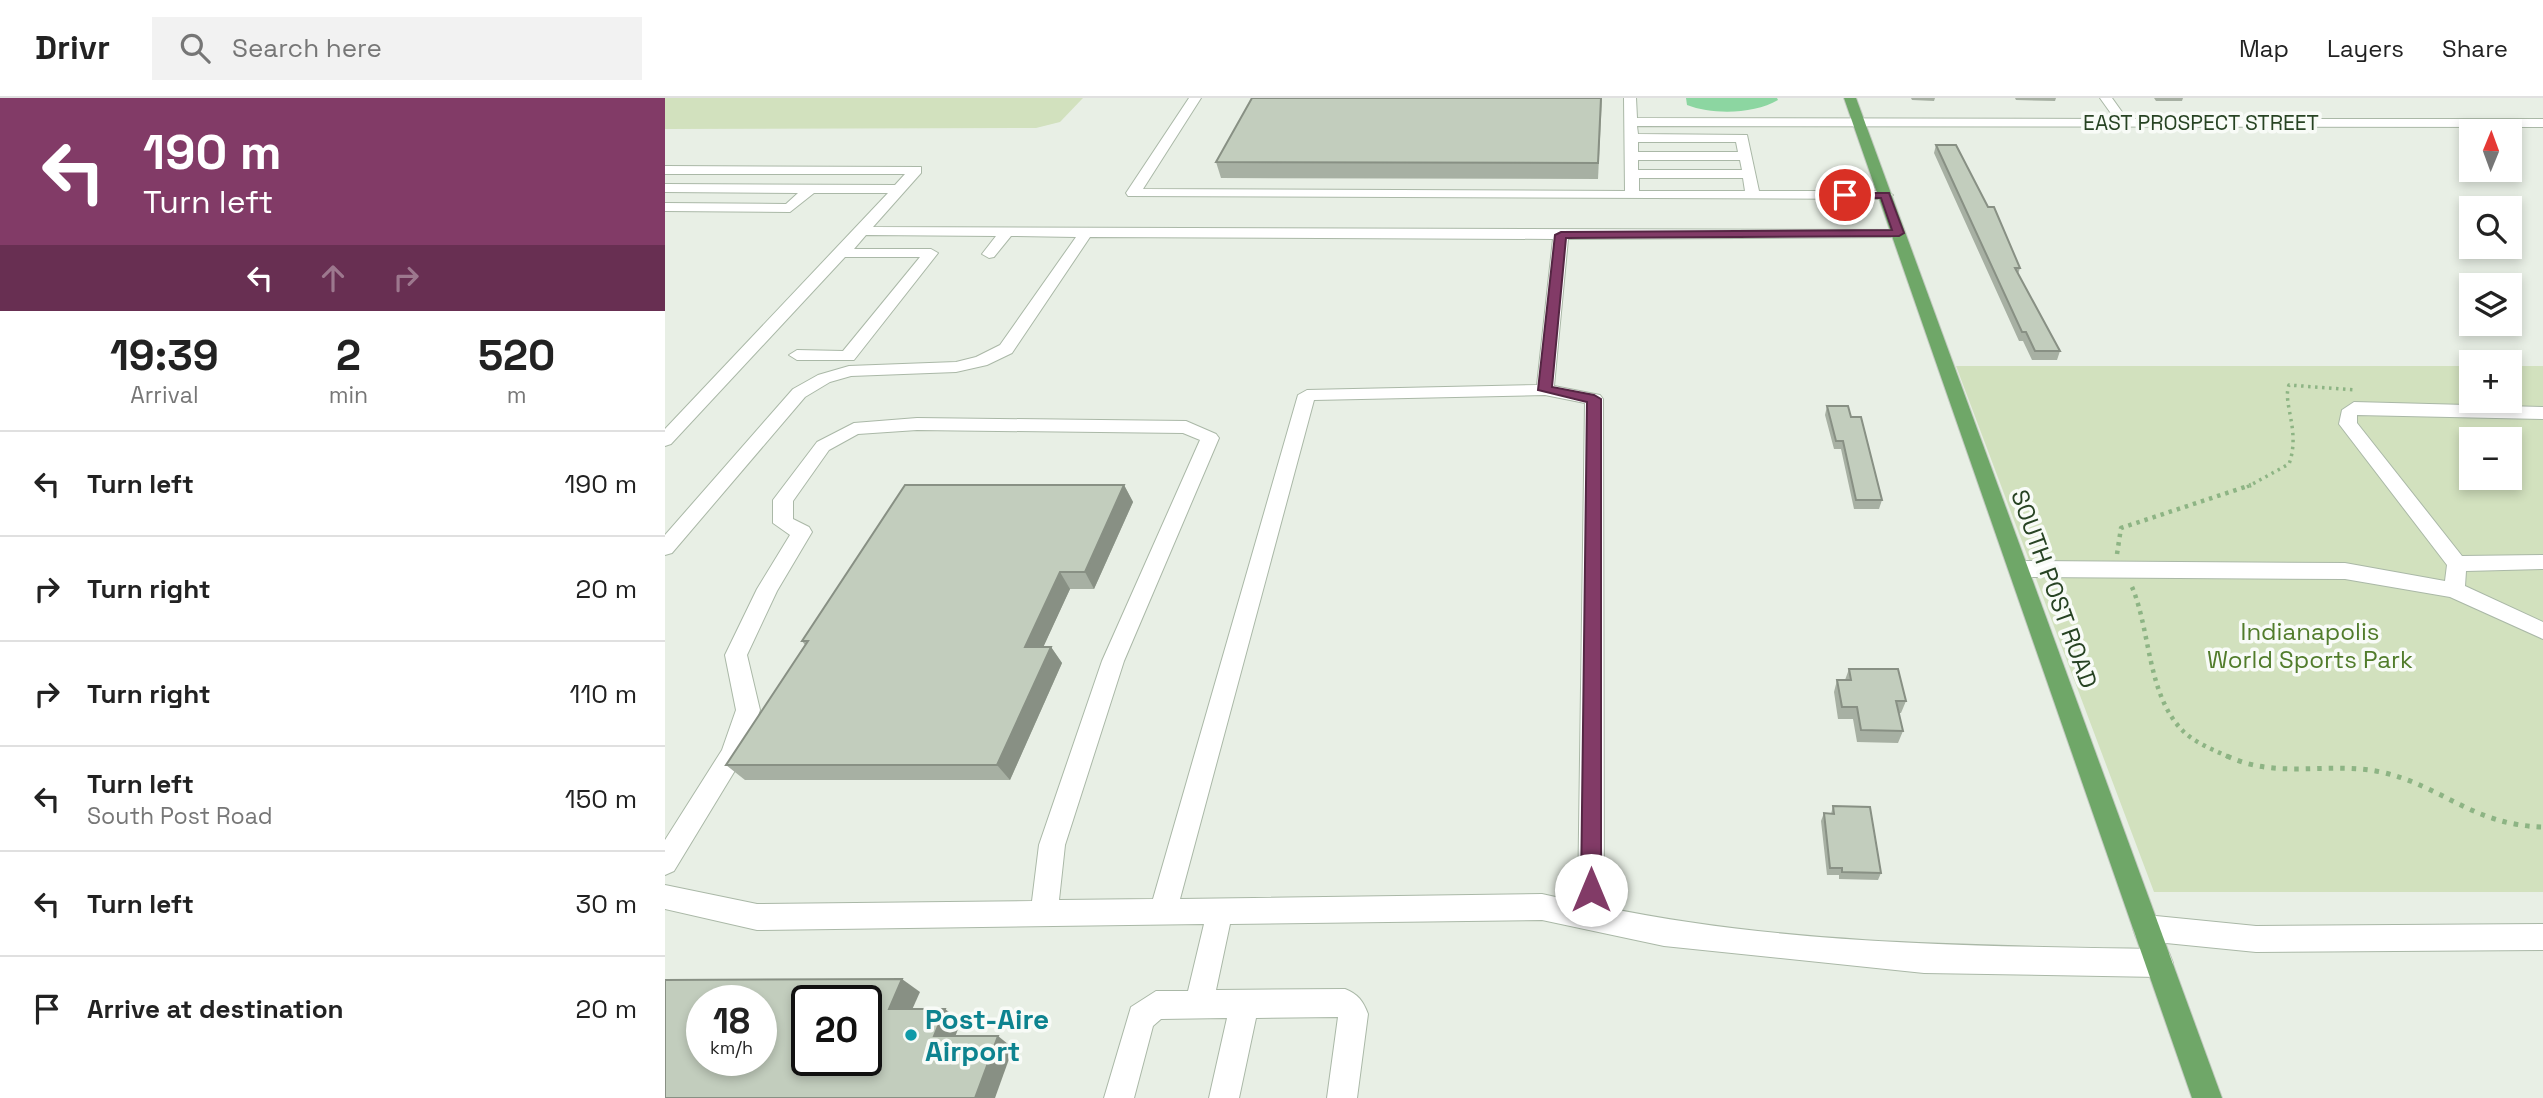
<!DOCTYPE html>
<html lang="en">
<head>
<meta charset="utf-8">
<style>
	:root { --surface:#fff; --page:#f2f2f2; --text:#222; --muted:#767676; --line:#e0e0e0 }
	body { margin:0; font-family:"Space Grotesk",sans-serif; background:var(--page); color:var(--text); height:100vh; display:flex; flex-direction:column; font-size:26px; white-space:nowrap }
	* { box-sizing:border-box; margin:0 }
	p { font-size:23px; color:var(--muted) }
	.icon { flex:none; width:38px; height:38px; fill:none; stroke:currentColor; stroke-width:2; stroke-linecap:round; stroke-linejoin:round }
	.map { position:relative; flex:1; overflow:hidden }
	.side { display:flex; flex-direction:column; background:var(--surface); width:665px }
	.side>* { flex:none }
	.hud { background:#823b67; color:#fff; overflow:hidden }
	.needle { width:46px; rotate:1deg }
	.buttons { position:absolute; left:1794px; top:21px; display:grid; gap:14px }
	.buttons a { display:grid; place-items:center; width:63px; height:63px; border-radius:0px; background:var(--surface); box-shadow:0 4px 10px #0003; font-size:35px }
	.speed { position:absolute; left:21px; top:887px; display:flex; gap:14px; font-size:35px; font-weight:700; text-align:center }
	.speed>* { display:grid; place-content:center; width:91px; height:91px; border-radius:50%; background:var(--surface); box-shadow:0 4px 10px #0003; line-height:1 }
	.speed small { font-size:18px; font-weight:400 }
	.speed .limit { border:4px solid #111; border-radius:10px; background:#fff; color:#111 }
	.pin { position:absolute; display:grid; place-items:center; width:60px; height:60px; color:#fff; margin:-30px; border:4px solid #fff; border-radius:50%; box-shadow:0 2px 7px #0007 }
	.me { position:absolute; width:77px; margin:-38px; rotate:0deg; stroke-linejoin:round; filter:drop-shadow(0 0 5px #0008) }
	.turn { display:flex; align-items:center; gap:24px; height:147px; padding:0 28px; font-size:32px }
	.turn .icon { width:91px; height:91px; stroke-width:2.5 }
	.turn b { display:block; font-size:49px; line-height:60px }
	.lanes { display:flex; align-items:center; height:66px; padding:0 28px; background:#0003; justify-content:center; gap:35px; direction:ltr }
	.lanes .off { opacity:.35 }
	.eta { display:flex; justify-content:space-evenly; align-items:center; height:119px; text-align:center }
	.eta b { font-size:42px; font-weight:600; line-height:49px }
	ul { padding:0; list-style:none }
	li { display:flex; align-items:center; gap:21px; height:105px; padding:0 28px; border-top:2px solid var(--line) }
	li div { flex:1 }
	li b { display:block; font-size:26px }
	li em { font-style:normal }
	header { display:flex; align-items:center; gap:42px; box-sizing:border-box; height:98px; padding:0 35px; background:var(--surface); border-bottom:2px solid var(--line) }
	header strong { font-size:33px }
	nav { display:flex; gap:38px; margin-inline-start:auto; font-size:24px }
	.search { width:490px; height:63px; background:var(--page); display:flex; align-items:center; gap:18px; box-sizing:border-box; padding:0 24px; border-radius:0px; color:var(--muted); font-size:26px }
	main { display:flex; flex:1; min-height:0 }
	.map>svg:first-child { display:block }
	.green { fill:#d2e1be; fill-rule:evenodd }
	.water { fill:#8cd6a1 }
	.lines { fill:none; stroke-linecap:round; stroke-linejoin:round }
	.minor-casing { stroke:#aab8a7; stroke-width:2 }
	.major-casing { stroke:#c3cac1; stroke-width:2 }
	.path-far2 { stroke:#8db484; stroke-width:3.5; stroke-dasharray:2.5 4.5; stroke-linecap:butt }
	.path-far1 { stroke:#8db484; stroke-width:4.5; stroke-dasharray:3.5 5; stroke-linecap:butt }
	.path { stroke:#8db484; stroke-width:5; stroke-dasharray:4.5 7; stroke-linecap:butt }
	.minor { fill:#fff; fill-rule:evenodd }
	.major { fill:#6fa768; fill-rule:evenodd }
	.wall { fill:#a7b0a3 }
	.shaded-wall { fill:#889084 }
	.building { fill:#c2cdbd; stroke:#889084; stroke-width:2; fill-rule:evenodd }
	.route { fill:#823b67; stroke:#542643; stroke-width:2 }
	.culture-dot { fill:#0f9aa8; stroke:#f8fbf7; stroke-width:2.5 }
	.labels { text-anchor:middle; stroke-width:7; stroke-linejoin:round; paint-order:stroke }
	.far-street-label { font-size:21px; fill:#274323; stroke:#f8fbf7 }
	.street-label { font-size:24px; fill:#274323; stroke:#f8fbf7 }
	.park-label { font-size:24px; fill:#517c2b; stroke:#f8fbf7 }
	.near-culture-label { font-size:28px; font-weight:bold; fill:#0d838f; stroke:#f8fbf7; text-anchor:start }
</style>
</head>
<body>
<header>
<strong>Drivr</strong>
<div class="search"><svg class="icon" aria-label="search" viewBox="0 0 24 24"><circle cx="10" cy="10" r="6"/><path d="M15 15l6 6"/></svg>Search here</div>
<nav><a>Map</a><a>Layers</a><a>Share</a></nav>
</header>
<main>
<section class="side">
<div class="hud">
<div class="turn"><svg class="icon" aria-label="left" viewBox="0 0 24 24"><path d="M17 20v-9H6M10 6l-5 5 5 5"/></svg><div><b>190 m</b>Turn left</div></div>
<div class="lanes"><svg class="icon" aria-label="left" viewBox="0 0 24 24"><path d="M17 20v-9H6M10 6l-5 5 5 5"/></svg><svg class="icon off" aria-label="ahead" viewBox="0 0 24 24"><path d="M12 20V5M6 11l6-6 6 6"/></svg><svg class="icon off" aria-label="right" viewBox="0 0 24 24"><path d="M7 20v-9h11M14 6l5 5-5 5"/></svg></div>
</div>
<div class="eta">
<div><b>19:39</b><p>Arrival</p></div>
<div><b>2</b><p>min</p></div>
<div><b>520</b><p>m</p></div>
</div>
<ul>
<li><svg class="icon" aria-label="left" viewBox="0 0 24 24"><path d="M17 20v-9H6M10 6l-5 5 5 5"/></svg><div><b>Turn left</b></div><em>190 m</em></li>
<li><svg class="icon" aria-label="right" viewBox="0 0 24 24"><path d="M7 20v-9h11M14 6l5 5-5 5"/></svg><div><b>Turn right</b></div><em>20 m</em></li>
<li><svg class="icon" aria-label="right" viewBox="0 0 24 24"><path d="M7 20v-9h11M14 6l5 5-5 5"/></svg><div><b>Turn right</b></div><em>110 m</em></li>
<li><svg class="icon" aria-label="left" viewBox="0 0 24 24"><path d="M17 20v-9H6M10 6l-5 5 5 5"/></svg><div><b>Turn left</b><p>South Post Road</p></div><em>150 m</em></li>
<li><svg class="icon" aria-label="left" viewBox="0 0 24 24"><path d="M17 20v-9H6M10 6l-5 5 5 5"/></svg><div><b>Turn left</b></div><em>30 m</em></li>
<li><svg class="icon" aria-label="arrive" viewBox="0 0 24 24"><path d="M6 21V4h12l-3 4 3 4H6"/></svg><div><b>Arrive at destination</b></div><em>20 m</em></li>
</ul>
</section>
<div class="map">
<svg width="1878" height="1000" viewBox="0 0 1878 1000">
	<rect width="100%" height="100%" fill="#e8efe5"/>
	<g class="green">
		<path d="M0 0H418L395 24 371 30 0 31Z"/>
		<path d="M1291 268H1806V303H1844L1845 268H1878V794H1489ZM1806 341H1844V380H1806Z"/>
	</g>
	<path class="water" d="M1021 0H1112L1113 2C1089 16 1048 17 1022 7Z"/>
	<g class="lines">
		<defs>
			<g id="minor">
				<path d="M524 0H536L478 91 960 93 959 0H971L972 20 1450 21 1435 0H1447L1462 21H1878V29L972 28 973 36 1082 37 1094 93H1221L1228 97 1221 101 463 98 461 95ZM973 44H1071L1073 54H973ZM973 62H1075L1077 72H973ZM974 80H1078L1080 93H974Z"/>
				<path d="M0 68 256 69V75L208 129 1239 132V138L1234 139 903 141 889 288 935 297 938 301 939 809C1121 847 1309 848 1494 851L1504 855 1508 865 1504 875 1494 879 1259 875 999 848 877 822 565 826 551 892 680 891C693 896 698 903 703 916L692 1000H662L673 919 591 920 574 1000H544L562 920 496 921 488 928 469 1000H439L466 909 491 893H523L539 826 92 832 0 811V787L92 806 367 803 374 747 437 563 535 342 518 335 252 332 193 336 164 352 128 403V421L144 429 147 434 112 493 82 557 95 612 80 656 9 773 0 777V742L57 652 71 612 60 557 92 491 125 437 108 425V402L152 344 189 325 252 320 521 323 551 336 554 340 459 563 400 747 394 802 488 801 633 297 642 292 872 287 888 141 425 139 347 255 322 267 291 274 186 278 165 284 140 299 7 455 0 457V437L128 291 153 277 184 268 291 264 311 259 335 247 411 139 346 138 329 159 324 160 317 156 331 138 201 137 189 151H266L273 155 189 262H132L124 257 132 252 178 253 255 159H180L6 346 0 348V331L223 95H149L125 114 0 113V105L121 106 133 95 0 94V86L230 87 240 76H0ZM880 297 920 305 913 804 877 796 515 801 649 302Z"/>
				<path d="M1689 304 1878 309V321L1692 317V325L1797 458 1878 457V471L1801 473 1800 488 1878 524V541L1785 499 1680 481 1354 479 1347 476 1344 471 1347 466 1354 463 1680 465 1780 483 1782 467 1674 326 1677 312Z"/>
				<path d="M1481 817 1591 828 1878 826V852L1591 854 1481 843 1471 839 1468 830 1471 821Z"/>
			</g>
			<path id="major" d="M1179 0H1191L1557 1000H1527Z"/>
		</defs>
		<use href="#minor" class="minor-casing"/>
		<use href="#major" class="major-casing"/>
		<path class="path-far2" d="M1582 389 1624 366C1636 333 1617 305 1624 287L1690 292"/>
		<g class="path-far1">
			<path d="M1452 456 1456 430 1586 387"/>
			<path d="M1467 489C1486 534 1482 597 1518 633 1530 645 1551 653 1566 660"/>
		</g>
		<path class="path" d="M1562 658C1613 682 1664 663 1716 674 1778 688 1807 727 1878 729"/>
		<use href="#minor" class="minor"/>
		<use href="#major" class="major"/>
	</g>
	<g class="wall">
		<path d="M587 0H937L933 81 556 80 551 64Z"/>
		<path d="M1246 0H1270L1269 3 1247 2Z"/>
		<path d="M1350 0H1391L1390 3 1351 2Z"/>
		<path d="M1489 0H1518L1517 3H1491Z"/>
		<path d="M1271 47 1355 170 1353 176 1395 253 1392 262H1367L1358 243H1354L1269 55Z"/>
		<path d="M1162 308 1186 319 1217 402 1214 411H1189L1176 351H1169L1160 317Z"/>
		<path d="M459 387 468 404 429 491H405L378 549H386L397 565 345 682H80L61 667 140 547 137 543Z"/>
		<path d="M1184 571 1241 603 1236 615H1234L1238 633 1233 645 1192 644 1188 621H1173L1169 594 1172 582H1180Z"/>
		<path d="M1168 708 1216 775 1213 782 1174 781V777H1162L1156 723 1159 715 1166 716Z"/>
	</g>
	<g class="shaded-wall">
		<path d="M459 387 468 404 429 491 420 474Z"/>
		<path d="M395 474 405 491 371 565 360 549Z"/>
		<path d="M386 549 397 565 345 682 332 667Z"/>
		<path d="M237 881 255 894 242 923 224 911Z"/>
		<path d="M280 911 296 923 286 950 269 938Z"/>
		<path d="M333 938 348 950 330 1000H310Z"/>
	</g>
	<g class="building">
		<path d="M587 0H936L933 65 551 64Z"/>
		<path d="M1271 47H1291L1323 109H1329L1355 170H1350L1395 253H1370L1361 234H1357Z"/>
		<path d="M1162 308H1183L1186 319H1196L1217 402H1191L1178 343H1171Z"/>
		<path d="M240 387H459L420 474H395L360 549H386L332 667H61L143 543H137Z"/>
		<path d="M1184 571H1233L1241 603H1231L1238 633 1196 632 1192 609H1177L1172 582H1186Z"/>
		<path d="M1168 708 1205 709 1216 775 1177 774V770H1165L1159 715 1169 716Z"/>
		<path d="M237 881 224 911H280L269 938H333L310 1000H0V882ZM37 903H96V962H37ZM142 903H201V962H142Z"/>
	</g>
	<path class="route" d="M1176 95H1224L1239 135 1234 138 901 140 887 289 929 297 936 301V792L933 799 926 802 919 799 916 792 922 304 873 292 890 137 896 134 1227 132 1216 100H1176Z"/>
	<circle class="culture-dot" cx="246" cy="937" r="7"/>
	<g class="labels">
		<g class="far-street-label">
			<text x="1536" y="32">EAST PROSPECT STREET</text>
		</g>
		<g class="street-label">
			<text transform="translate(1389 491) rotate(70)" y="8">SOUTH POST ROAD</text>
		</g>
		<g class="park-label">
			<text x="1645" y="542">Indianapolis<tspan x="1645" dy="28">World Sports Park</tspan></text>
		</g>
		<g class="near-culture-label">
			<text x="260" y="931">Post-Aire<tspan x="260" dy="32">Airport</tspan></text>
		</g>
	</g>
</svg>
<div class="buttons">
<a><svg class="needle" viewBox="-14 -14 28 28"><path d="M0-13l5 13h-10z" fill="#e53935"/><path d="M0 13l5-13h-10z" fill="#767676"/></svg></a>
<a><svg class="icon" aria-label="search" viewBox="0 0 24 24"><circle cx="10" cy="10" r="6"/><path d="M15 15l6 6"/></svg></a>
<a><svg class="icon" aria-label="layers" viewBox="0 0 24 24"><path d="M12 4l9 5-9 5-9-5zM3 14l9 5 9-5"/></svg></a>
<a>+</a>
<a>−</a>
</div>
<div class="speed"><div>18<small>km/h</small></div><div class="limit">20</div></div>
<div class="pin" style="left:1180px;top:97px;background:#d93025"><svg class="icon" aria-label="arrive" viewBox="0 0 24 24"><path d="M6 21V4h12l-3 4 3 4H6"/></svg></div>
<svg class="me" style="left:926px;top:792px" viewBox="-20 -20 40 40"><circle r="19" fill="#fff"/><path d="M0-13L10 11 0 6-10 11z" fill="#823b67"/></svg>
</div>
</main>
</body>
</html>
